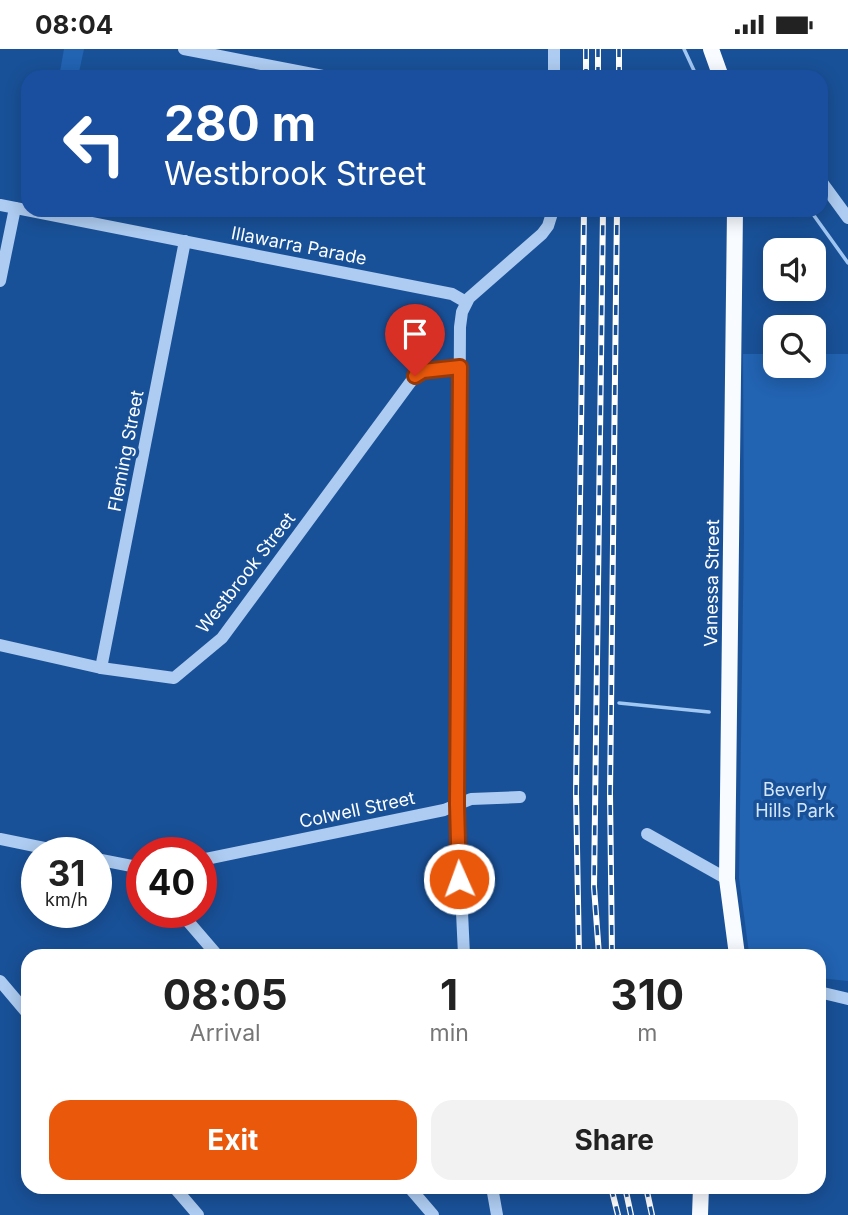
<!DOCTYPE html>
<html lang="en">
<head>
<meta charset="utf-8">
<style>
	:root { --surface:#fff; --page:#f2f2f2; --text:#222; --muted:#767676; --accent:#ea580c }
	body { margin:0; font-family:Inter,sans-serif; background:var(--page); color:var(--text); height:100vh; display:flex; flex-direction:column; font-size:26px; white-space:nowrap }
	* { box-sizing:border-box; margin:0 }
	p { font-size:23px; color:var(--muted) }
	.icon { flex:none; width:38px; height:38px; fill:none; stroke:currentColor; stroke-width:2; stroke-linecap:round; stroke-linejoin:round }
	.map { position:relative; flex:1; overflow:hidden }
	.sheet { position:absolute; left:21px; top:900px; width:805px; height:245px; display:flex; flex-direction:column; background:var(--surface); border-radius:21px; box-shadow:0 4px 18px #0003 }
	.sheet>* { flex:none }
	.guide { position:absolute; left:21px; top:21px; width:807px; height:147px; border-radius:21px; box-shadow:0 4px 18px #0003; background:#1a4fa0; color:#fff; overflow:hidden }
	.controls { position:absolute; left:763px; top:189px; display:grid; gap:14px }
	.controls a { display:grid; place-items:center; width:63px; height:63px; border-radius:14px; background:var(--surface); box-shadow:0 4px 18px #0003; font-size:35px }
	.speed { position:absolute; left:21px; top:788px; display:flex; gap:14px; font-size:35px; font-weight:700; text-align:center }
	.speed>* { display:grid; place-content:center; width:91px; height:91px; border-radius:50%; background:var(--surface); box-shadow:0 4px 18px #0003; line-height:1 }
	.speed small { font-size:18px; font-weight:400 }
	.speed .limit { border:10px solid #d22; background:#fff; color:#111 }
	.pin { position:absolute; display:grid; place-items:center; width:60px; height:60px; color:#fff; margin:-72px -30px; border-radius:50% 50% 50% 0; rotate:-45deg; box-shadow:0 0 7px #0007 }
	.pin .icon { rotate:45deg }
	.me { position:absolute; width:77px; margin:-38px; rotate:358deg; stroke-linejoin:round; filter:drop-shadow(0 0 5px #0008) }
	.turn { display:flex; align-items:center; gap:24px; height:147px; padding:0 28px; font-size:32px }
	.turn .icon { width:91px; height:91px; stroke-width:2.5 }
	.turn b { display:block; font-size:49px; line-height:60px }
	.eta { display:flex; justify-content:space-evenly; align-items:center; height:119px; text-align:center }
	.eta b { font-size:42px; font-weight:700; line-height:49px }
	.button { display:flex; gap:14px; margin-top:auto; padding:14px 28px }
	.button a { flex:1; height:80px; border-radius:21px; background:var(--accent); color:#fff; font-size:28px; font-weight:700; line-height:80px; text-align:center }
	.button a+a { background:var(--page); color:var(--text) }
	.status { display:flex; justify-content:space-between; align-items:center; height:49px; padding:0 35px; background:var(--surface); direction:ltr }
	.status svg { height:19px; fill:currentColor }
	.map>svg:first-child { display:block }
	.green { fill:#2263b2 }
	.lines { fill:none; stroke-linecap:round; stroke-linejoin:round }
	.stream { stroke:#a1c7f3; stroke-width:3.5 }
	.minor { stroke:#aeccf1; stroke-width:12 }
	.major { stroke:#f8fbff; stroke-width:16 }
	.rail-casing { stroke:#fff; stroke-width:6 }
	.rail { stroke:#195198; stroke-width:3.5; stroke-dasharray:10; stroke-linecap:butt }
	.route-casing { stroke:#983908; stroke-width:18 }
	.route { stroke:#ea580c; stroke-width:12 }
	.labels { text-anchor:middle; stroke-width:7; stroke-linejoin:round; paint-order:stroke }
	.street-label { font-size:18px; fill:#fff; stroke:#195198 }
	.park-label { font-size:18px; fill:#d5e7fc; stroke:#195198 }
</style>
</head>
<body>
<div class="status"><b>08:04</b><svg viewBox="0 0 49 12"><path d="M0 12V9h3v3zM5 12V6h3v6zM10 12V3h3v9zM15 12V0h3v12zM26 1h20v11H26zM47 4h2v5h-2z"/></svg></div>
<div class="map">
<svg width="848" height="1166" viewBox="0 0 848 1166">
	<rect width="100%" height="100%" fill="#195198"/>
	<g class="green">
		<path d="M64 0H84L78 28H59Z"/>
		<path d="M743 305H775V317H814V305H848V932L819 929V906L749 904 739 829 744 483Z"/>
	</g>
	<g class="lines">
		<g class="stream">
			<path d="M684 0 697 28"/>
			<path d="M810 161 848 214"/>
			<path d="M619 654 709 663"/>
		</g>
		<g class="minor">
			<path d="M184 0 328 28"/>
			<path d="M554 28V0"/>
			<path d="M821 132 848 169"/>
			<path d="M0 156 452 245 466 253"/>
			<path d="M0 232 15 159"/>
			<path d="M0 596 101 619 174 629 222 589 415 327 423 322 460 318"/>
			<path d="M101 619 185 192"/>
			<path d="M647 785 727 830"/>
			<path d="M0 790 64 803"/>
			<path d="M96 810 142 819"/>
			<path d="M201 811 444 761 471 750 520 748"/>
			<path d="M180 863 217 906"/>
			<path d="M464 906 457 755 460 278 462 263 469 249 542 185 548 177 553 161"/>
			<path d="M0 932 28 965"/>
			<path d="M819 943 848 950"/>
			<path d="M174 1138 198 1166"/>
			<path d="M409 1138 433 1166"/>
			<path d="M492 1138 497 1166"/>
		</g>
		<g class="major">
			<path d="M711 0 721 28"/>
			<path d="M735 161 727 830 737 906"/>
			<path d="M700 1166 701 1138"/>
		</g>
		<defs>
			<g id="rail">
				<path d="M586 0V28"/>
				<path d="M598 28V0"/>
				<path d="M619 28V0"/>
				<path d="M579 906 576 744 584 161"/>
				<path d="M599 906 594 838 603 161"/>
				<path d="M612 906 610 744 617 161"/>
				<path d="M611 1138 618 1166"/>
				<path d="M625 1138 631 1166"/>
				<path d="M646 1138 652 1166"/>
			</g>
		</defs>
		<use href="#rail" class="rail-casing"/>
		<use href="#rail" class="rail"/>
	</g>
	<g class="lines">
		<defs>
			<path id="route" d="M415 327 423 322 460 318 457 755 459 830"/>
		</defs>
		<use href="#route" class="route-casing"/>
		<use href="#route" class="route"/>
	</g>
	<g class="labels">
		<g class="street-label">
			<text transform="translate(299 197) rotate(11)" y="6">Illawarra Parade</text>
			<text transform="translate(126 402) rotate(-79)" y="6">Fleming Street</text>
			<text transform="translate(246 524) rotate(-52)" y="6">Westbrook Street</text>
			<text transform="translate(712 534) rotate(-89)" y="6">Vanessa Street</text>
			<text transform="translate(357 761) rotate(-12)" y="6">Colwell Street</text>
		</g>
		<g class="park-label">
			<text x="795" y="747">Beverly<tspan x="795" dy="21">Hills Park</tspan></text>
		</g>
	</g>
</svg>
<div class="controls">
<a><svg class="icon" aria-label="sound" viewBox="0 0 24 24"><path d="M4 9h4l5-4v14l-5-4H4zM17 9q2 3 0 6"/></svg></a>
<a><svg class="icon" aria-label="search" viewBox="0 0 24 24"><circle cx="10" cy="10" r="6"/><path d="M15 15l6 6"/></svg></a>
</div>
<div class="speed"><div>31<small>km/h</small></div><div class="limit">40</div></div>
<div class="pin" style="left:415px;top:327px;background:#d93025"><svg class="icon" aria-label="arrive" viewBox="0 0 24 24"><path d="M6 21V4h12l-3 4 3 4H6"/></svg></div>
<svg class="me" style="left:459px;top:830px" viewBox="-20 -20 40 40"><circle r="17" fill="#ea580c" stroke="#fff" stroke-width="3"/><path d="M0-11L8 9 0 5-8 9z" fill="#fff"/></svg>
<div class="guide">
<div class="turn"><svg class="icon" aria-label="left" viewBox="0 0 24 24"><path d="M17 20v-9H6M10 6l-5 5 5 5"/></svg><div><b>280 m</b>Westbrook Street</div></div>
</div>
<section class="sheet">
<div class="eta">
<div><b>08:05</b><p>Arrival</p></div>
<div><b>1</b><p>min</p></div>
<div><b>310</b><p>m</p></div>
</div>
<div class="button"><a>Exit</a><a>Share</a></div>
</section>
</div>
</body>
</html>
